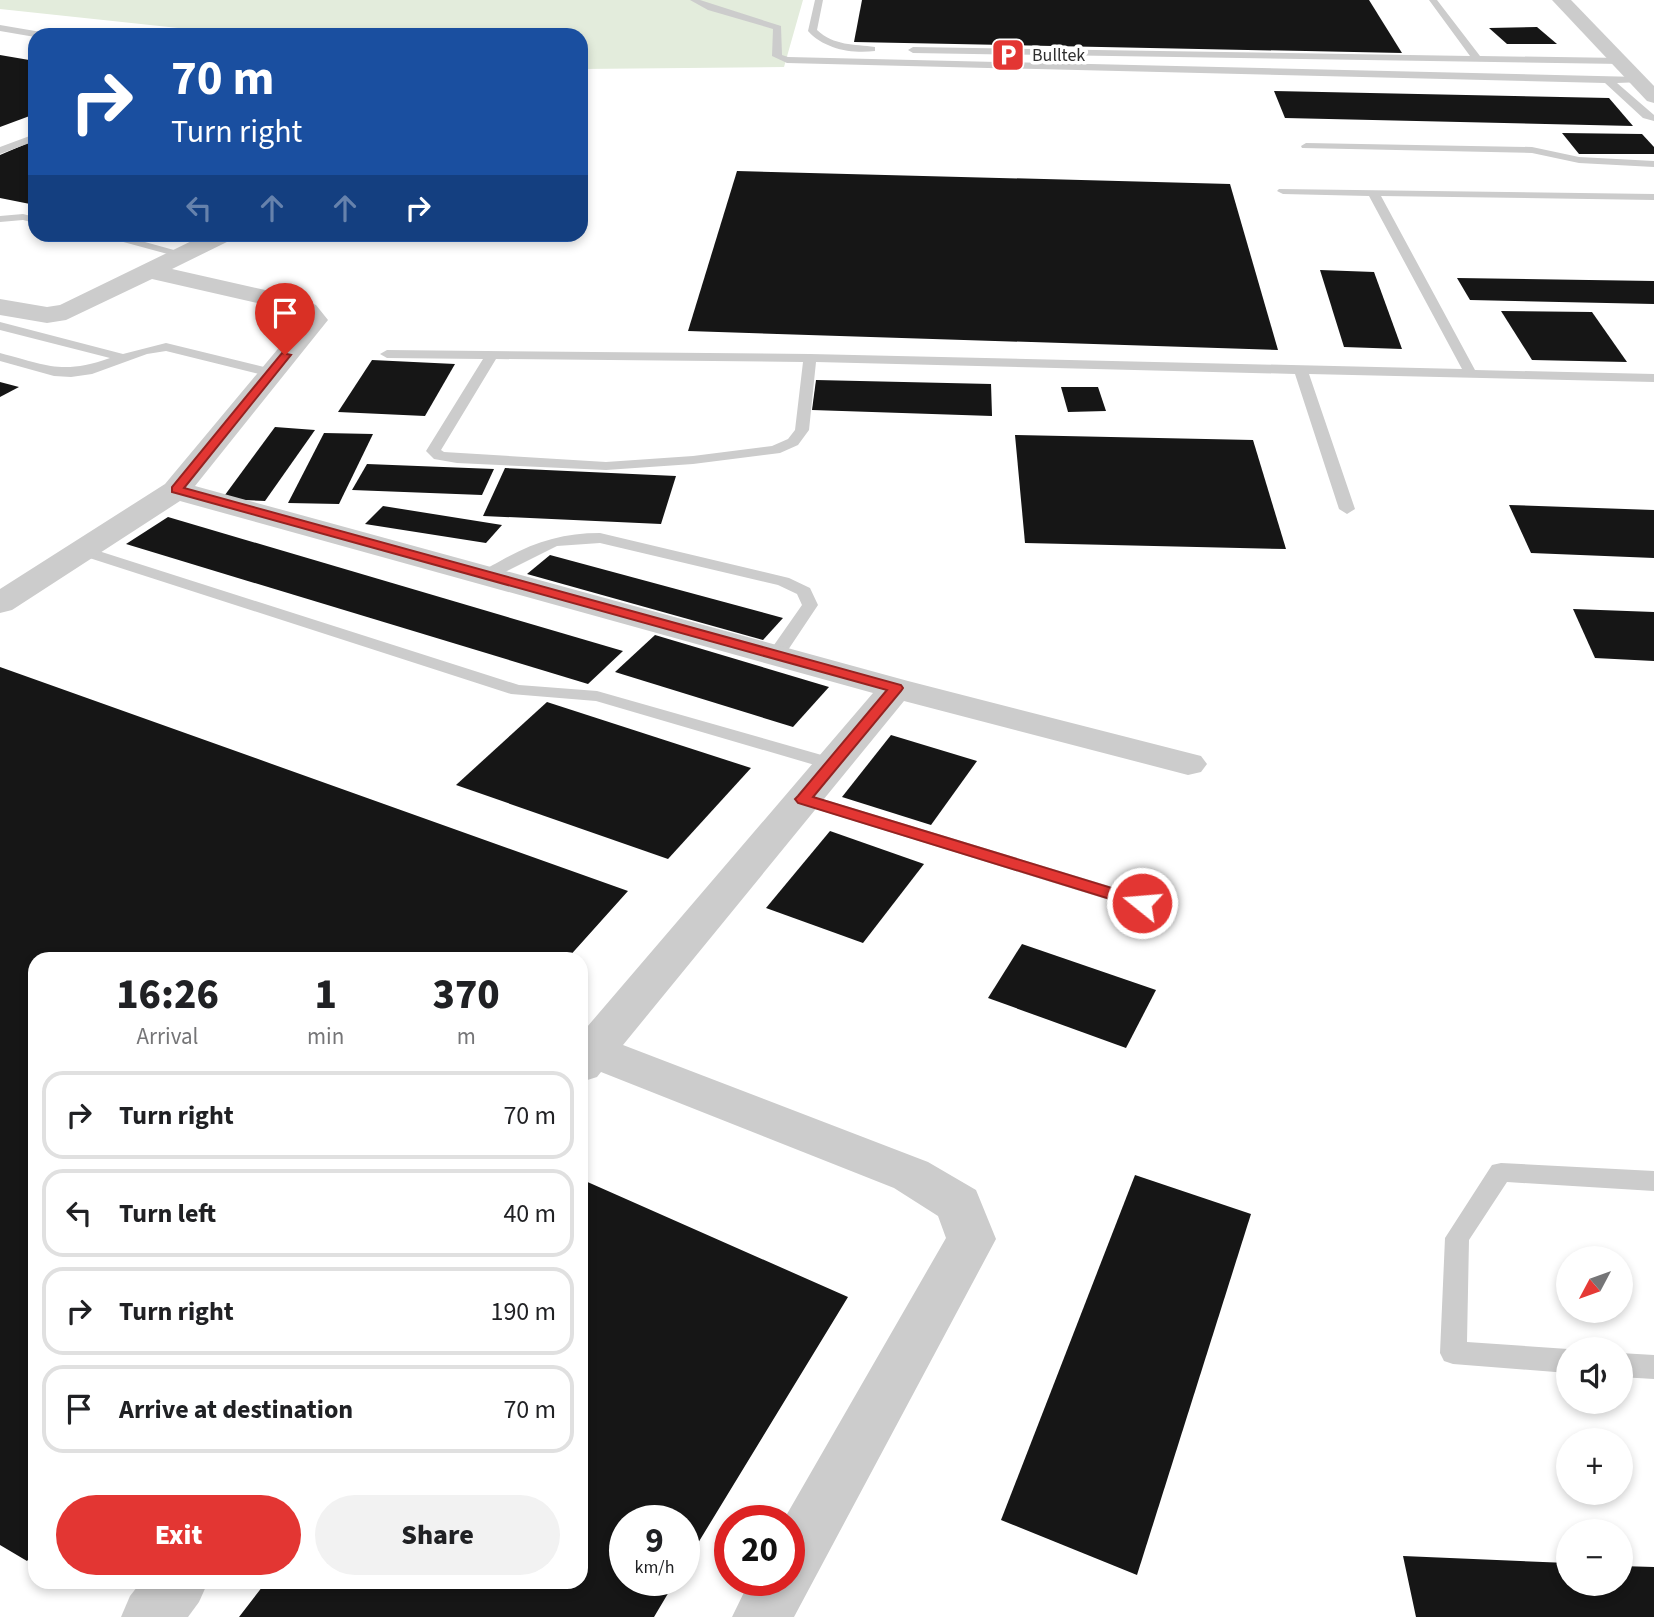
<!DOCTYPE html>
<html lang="en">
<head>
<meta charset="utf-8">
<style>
	:root { --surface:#fff; --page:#f2f2f2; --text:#202124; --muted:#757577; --line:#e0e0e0; --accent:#e33633 }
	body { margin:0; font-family:"Source Sans 3",sans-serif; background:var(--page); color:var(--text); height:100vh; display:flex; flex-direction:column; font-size:26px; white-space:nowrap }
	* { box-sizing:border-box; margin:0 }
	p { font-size:23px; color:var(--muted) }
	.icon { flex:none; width:38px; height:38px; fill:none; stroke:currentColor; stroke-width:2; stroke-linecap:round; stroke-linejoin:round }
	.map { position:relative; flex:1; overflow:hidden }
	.panel { position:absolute; left:28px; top:952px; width:560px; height:637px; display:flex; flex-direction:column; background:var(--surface); border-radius:21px; box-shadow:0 4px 10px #0003 }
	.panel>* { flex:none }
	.hud { position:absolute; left:28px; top:28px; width:560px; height:214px; border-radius:21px; box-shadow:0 4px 10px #0003; background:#1a4fa0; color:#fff; overflow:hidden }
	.needle { width:46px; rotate:229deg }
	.controls { position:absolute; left:1556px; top:1246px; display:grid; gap:14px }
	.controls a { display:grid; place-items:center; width:77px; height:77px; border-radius:50%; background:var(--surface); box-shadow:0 4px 10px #0003; font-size:35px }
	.speed { position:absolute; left:609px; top:1505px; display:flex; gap:14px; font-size:35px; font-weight:700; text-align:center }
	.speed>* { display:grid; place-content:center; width:91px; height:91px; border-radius:50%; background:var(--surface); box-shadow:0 4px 10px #0003; line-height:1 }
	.speed small { font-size:18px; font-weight:400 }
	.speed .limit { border:10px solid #d22; background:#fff; color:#111 }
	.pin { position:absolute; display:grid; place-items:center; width:60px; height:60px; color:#fff; margin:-72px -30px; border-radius:50% 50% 50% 0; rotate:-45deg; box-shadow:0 0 7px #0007 }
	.pin .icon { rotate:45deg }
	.me { position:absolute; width:77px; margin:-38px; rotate:287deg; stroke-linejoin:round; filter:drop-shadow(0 0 5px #0008) }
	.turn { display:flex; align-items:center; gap:24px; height:147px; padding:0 28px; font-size:32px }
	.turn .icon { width:91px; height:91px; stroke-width:2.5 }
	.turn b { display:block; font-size:49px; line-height:60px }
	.lanes { display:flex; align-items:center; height:66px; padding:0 28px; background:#0003; justify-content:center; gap:35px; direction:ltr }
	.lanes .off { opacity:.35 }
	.eta { display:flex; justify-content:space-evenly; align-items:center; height:119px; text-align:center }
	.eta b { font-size:42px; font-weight:800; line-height:49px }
	.button { display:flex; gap:14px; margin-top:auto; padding:14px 28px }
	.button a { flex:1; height:80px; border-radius:42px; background:var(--accent); color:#fff; font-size:28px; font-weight:800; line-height:80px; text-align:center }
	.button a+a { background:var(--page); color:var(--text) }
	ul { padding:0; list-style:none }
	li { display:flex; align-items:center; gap:21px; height:88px; margin:0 14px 10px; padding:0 14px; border:4px solid var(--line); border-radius:21px }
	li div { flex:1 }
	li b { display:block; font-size:26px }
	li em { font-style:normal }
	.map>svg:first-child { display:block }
	.green { fill:#e3ecdc }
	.building { fill:#161616 }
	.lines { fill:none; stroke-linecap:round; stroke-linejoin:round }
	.lane { fill:#ccc; fill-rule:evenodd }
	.street { fill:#ccc; fill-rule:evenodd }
	.route { fill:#e33633; stroke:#942321; stroke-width:2 }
	.labels { text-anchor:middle; stroke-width:7; stroke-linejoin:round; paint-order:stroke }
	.far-poi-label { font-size:18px; fill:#2f2f2f; stroke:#fff; text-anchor:start }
</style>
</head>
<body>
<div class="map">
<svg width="1654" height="1617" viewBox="0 0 1654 1617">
	<rect width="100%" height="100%" fill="#fff"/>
	<path class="green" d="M0 0H803L784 67 581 69V35H244L0 9Z"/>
	<g class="building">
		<path d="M862 0H1369L1402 53 854 42Z"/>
		<path d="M1537 27 1557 44H1507L1489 28Z"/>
		<path d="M0 55 35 61V114L0 127Z"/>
		<path d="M1274 91 1609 98 1633 126 1285 118Z"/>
		<path d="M1562 133 1642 134 1654 147V154H1579Z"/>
		<path d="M35 140V205L0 198V155Z"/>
		<path d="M737 171 1230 184 1278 350 688 331Z"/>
		<path d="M1320 270 1374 272 1402 349 1344 347Z"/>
		<path d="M1457 278 1654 281V304L1470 300Z"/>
		<path d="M1501 311 1592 312 1627 362 1532 360Z"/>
		<path d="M372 360 455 364 425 416 338 412Z"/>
		<path d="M816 380 991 384 992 416 812 410Z"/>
		<path d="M0 382 19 387 0 397Z"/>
		<path d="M1061 387H1098L1106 411 1068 412Z"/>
		<path d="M275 427 315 430 265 501 222 499Z"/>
		<path d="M324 433 373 434 339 504 288 503Z"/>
		<path d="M1015 435 1253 440 1286 549 1025 543Z"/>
		<path d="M367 464 494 469 482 495 352 490Z"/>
		<path d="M505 468 676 476 661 524 483 516Z"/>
		<path d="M1509 505 1654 510V558L1531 553Z"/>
		<path d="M383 506 502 525 486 543 365 524Z"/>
		<path d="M168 517 623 651 588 684 126 544Z"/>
		<path d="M550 555 783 618 763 640 527 574Z"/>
		<path d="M1573 609 1654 612V661L1595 658Z"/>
		<path d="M655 635 829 687 793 727 615 672Z"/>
		<path d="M0 667 628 891 567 959H35V1552L27 1561 0 1545Z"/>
		<path d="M547 702 751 768 668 859 456 785Z"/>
		<path d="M891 735 977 761 931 825 842 797Z"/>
		<path d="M830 831 924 864 863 943 766 908Z"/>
		<path d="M1022 944 1156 990 1126 1048 988 998Z"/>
		<path d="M1135 1175 1251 1214 1137 1575 1001 1520Z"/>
		<path d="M583 1180 848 1297 684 1566V1521H625V1580H676L654 1617H239L266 1582H581Z"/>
		<path d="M1403 1556 1568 1563V1584H1620V1566L1654 1567V1617H1416Z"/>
	</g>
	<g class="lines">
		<g class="lane">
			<path d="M690 0H700L781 26 782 55 788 57 1639 77 1644 80 1642 82 1617 83 1654 115V121L1643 118 1605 83 787 63 772 56 773 29 708 10Z"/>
			<path d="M815 0H823L817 30C834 46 854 44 875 47V51C852 54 824 49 808 31Z"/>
			<path d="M1429 0H1437L1480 56 1622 58 1627 61 1622 64 913 53 908 50 913 47 1470 56Z"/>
			<path d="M0 25 41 32 45 35 35 37 0 31Z"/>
			<path d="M35 134V141L0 154V147Z"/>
			<path d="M1306 143 1532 147 1579 157 1654 161V167L1579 163 1532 153 1302 148 1301 146Z"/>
			<path d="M1279 189 1654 194V200L1381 196 1475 370 1654 374V382L1309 374 1355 509 1347 514 1339 509 1295 374 816 362 809 430 798 445 780 453 693 464 606 470 457 463 434 459 426 451 483 359 387 358 380 354 387 350 810 354 1462 369 1369 196 1283 194 1277 191ZM496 359 803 362 795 430 788 439 772 446 693 456 606 462 444 452 441 450Z"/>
			<path d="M23 214 35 217V223L23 220 0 222V216Z"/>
			<path d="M94 234H116L192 255 186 259Z"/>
			<path d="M0 322 123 354 166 343 276 370 278 373 271 377 166 351 147 354 92 374 71 377 54 376 0 361V353C46 365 62 375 110 358L0 330Z"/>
			<path d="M600 533 789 578 810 588 818 605 782 659 776 660 767 655 802 605 797 594 778 585 600 543 557 546 493 578 487 580 479 575C485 568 494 565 502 560 534 542 563 533 600 533Z"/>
			<path d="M83 546 519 685 597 691 839 760 841 764 839 768H825L596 701 511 694 77 554 75 551 77 548Z"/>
			<path d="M803 793 1149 898 1152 903 1149 908H1135L796 803 793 799Z"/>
			<path d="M1501 1163 1654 1171V1191L1507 1182 1469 1240 1467 1342 1568 1349V1373L1453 1364 1444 1361 1440 1353 1445 1238 1492 1165Z"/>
			<path d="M1620 1353 1654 1355V1379L1620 1377Z"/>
		</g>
		<g class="street">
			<path d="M1552 0H1571L1654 86V103L1647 101Z"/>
			<path d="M206 234H236L233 239 172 269 296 297 316 305 328 320 195 486 908 681 1201 756 1207 764 1201 772 1188 775 904 701 623 1045 928 1162 976 1190 996 1239 794 1617H732L750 1580H789V1521H783L946 1238 938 1216 894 1188 601 1072 597 1077 581 1082V1034L873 693 180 501 12 610 0 613V589L165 484 302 320 298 315 279 308 152 279 66 320 47 323 0 315V299L47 307 60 305Z"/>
			<path d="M141 1582H208L199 1602 188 1617H121L130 1596Z"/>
		</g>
	</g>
	<path class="route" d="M282 353 291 355 184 488 901 685 903 688 901 691 813 797 1148 899 1151 903 1148 907H1136L798 803 795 799 798 796 887 690 172 492V487Z"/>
	<defs>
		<symbol id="parking-square" viewBox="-11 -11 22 22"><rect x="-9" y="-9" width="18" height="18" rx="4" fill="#e33633" stroke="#fff"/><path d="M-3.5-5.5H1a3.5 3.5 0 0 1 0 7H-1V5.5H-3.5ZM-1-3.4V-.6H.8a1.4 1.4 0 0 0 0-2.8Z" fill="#fff"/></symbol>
	</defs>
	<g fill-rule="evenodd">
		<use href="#parking-square" x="989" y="36" width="38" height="38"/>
	</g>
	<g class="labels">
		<g class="far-poi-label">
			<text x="1032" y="61">Bulltek</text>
		</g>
	</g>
</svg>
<div class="controls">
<a><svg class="needle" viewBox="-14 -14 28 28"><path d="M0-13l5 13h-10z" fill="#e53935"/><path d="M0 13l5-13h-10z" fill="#757577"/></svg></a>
<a><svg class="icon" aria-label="sound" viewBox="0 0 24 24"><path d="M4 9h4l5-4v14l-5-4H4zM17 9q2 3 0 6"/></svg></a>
<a>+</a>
<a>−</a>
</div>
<div class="speed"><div>9<small>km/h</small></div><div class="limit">20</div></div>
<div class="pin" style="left:285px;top:355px;background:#d93025"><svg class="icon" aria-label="arrive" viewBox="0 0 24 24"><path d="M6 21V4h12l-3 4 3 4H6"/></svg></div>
<svg class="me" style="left:1142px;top:903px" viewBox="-20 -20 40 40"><circle r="17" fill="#e33633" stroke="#fff" stroke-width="3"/><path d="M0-11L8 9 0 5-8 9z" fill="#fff"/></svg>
<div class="hud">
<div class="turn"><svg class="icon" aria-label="right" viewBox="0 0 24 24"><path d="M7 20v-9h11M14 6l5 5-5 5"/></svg><div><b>70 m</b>Turn right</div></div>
<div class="lanes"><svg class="icon off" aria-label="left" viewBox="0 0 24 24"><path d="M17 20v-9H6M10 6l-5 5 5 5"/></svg><svg class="icon off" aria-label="ahead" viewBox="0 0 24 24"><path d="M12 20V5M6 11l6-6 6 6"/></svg><svg class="icon off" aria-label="ahead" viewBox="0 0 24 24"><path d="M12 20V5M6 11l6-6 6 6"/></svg><svg class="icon" aria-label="right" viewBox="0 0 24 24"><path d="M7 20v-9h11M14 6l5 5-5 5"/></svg></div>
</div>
<section class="panel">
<div class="eta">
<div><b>16:26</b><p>Arrival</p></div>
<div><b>1</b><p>min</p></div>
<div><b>370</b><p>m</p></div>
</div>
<ul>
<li><svg class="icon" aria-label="right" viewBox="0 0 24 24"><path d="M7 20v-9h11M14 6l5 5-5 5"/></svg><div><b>Turn right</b></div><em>70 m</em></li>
<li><svg class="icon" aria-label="left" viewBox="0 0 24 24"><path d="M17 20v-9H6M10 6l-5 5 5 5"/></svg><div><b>Turn left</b></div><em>40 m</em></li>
<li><svg class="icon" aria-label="right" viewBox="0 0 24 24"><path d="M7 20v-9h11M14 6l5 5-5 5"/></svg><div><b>Turn right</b></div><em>190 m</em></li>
<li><svg class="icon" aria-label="arrive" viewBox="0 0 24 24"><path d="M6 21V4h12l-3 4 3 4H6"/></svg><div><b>Arrive at destination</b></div><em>70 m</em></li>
</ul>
<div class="button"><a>Exit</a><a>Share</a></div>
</section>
</div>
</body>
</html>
